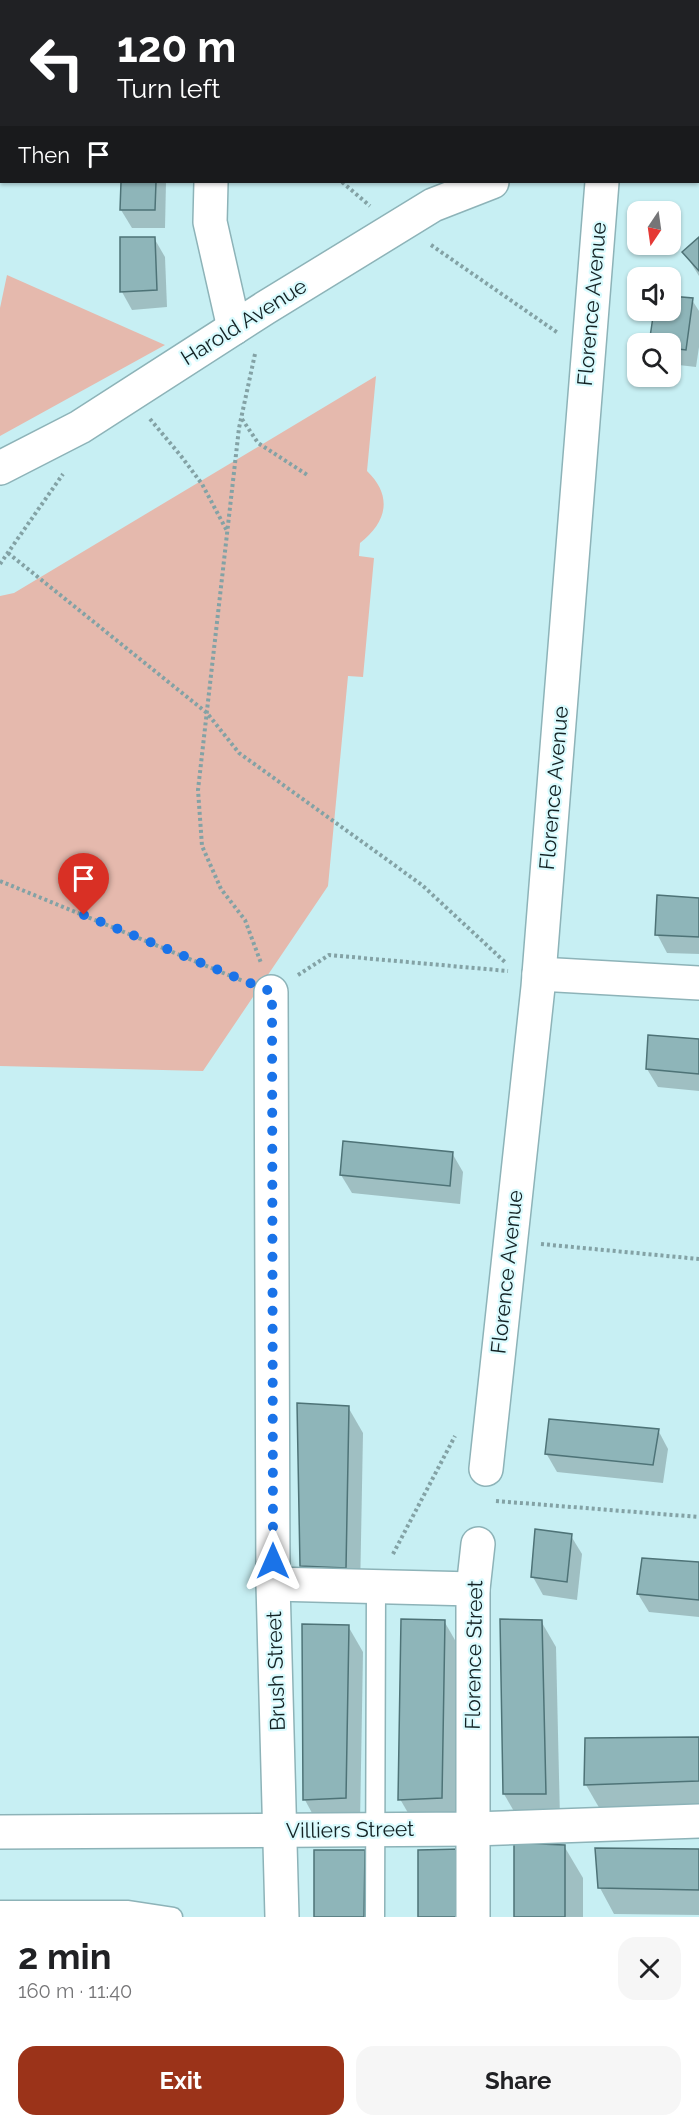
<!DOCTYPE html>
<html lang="en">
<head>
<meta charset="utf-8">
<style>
	:root { --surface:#fff; --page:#f6f6f6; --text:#202124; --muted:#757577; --accent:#9b3319 }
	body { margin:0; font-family:Raleway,sans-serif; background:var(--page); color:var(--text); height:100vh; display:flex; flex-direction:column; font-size:22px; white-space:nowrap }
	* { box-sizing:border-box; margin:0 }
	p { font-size:20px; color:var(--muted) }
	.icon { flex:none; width:33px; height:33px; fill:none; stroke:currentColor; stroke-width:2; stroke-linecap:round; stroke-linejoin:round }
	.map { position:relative; height:1917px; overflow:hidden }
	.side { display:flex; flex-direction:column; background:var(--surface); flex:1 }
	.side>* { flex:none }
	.top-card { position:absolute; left:0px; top:0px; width:699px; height:183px; box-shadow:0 2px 4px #0004; background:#202124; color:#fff; overflow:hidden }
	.needle { width:39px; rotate:193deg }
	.tools { position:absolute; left:627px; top:201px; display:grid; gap:12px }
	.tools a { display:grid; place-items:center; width:54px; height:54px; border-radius:12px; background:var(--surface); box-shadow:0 2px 4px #0004; font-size:30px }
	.pin { position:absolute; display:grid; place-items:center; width:51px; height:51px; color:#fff; margin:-62px -26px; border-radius:50% 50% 50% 0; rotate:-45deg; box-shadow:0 0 6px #0007 }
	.pin .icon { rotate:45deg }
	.me { position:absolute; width:66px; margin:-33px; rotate:0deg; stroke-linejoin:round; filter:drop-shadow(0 0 4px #0008) }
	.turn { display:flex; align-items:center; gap:21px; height:126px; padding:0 18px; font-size:27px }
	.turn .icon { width:78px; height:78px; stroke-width:2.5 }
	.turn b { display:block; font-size:42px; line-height:51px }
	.then { display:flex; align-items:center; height:57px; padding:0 18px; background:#0003; gap:12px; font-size:22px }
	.round { display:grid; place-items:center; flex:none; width:63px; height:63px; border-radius:18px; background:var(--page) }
	.summary { display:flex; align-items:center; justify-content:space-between; height:102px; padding:0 18px }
	h1 { font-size:36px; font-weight:700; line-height:45px }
	.button { display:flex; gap:12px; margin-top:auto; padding:12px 18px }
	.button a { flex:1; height:69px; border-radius:18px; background:var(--accent); color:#fff; font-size:24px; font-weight:700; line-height:69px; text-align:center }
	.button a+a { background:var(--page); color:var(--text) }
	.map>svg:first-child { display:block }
	.green { fill:#e5b9ad }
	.shadow { fill:#0003 }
	.building { fill:#8eb5b9; stroke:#4e7377; stroke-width:1.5 }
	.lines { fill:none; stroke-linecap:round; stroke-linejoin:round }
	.lane-casing { stroke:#8db3b8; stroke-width:21 }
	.street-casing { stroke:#8db3b8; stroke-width:36 }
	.path { stroke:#83a2a5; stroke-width:4; stroke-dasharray:3 3; stroke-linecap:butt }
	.lane { stroke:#fff; stroke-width:18 }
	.street { stroke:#fff; stroke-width:33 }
	.route { stroke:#1a73e8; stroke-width:10; stroke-dasharray:0 18 }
	.labels { text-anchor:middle; stroke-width:4.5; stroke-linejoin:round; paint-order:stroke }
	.street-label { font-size:21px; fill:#132224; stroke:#dafbfe }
</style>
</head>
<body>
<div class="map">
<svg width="699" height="1917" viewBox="0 0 699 1917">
	<rect width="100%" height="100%" fill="#c7eff3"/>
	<g class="green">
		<path d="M7 275 165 345 0 436V308Z"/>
		<path d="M376 376 367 471C393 496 387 522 360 543L359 556 374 558 363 677 348 676 328 886 203 1071 0 1066V596L14 593Z"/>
	</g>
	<g class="shadow">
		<path d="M0 0H214L213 2H2V20Z"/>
		<path d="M349 0H371L370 2Z"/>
		<path d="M563 0H606L605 2Z"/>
		<path d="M122 182H166L165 228H132L121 210Z"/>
		<path d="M154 238 165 257 167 307 132 310 122 292Z"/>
		<path d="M699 239V276L684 252Z"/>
		<path d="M692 300 699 311V347L696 367 670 364V310Z"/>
		<path d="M699 899V954L667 953 657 934Z"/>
		<path d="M699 1041V1091L658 1087 647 1069Z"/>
		<path d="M452 1153 463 1172 460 1204 352 1193 341 1175Z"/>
		<path d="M348 1407 363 1433 360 1594 317 1592 302 1566Z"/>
		<path d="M658 1430 668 1449 663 1483 557 1472 546 1453Z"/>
		<path d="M571 1536 582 1554 577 1600 543 1595 533 1577Z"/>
		<path d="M699 1563V1617L649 1612 638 1594Z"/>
		<path d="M444 1621 459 1647 456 1823 415 1825 400 1799Z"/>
		<path d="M541 1621 556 1647 560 1819 519 1820 504 1794Z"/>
		<path d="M348 1626 363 1652 360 1824 319 1826 305 1800Z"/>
		<path d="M699 1738V1807L601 1811 586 1785 587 1740Z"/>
		<path d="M564 1846 583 1878V1917H516Z"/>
		<path d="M699 1850V1917V1915L614 1914 600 1888Z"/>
		<path d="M364 1851 382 1883V1917H315Z"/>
	</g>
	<g class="building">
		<path d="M0 0H188L187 2H2Z"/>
		<path d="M121 182H156L155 210H120Z"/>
		<path d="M120 237H155L157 290 120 292Z"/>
		<path d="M699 237V271L682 252Z"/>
		<path d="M670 296 693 298 686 350 670 348V344H649L654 310H670Z"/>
		<path d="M657 895 699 898V937L655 935Z"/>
		<path d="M648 1035 699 1039V1074L646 1069Z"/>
		<path d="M343 1141 453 1152 450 1186 340 1175Z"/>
		<path d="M297 1403 349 1406 346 1568 300 1566Z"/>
		<path d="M549 1419 659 1429 653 1465 545 1454Z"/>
		<path d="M535 1529 572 1534 567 1582 531 1577Z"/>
		<path d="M642 1558 699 1562V1600L637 1594Z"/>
		<path d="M401 1619 445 1620 442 1798 398 1800Z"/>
		<path d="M500 1619 542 1620 546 1794H503Z"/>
		<path d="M302 1624 349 1625 346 1798 303 1800Z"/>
		<path d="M699 1737V1781L584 1785 585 1738Z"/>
		<path d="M514 1843 565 1845V1917H514Z"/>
		<path d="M595 1848 699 1849V1890L598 1888Z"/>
		<path d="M461 1849V1917H418V1850Z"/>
		<path d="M314 1850H365L364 1917H314Z"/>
	</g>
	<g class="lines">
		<defs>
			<g id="lane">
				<path d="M0 20 2 21"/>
				<path d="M0 1910H127L173 1917"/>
				<path d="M375 1917 376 1587"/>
			</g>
			<g id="street">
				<path d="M255 2 256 0"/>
				<path d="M647 2V0"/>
				<path d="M698 115H699"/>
				<path d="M211 182 210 222 234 328"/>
				<path d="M0 468 80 427 265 308 433 205 492 182"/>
				<path d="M539 974 699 983"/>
				<path d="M271 992 273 1584 282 1917"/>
				<path d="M486 1469 538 987 602 182"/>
				<path d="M273 1584 473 1589"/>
				<path d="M0 1832 473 1829 699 1821"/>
				<path d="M473 1917V1589L478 1544"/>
			</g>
		</defs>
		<use href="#lane" class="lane-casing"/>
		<use href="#street" class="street-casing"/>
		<g class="path">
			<path d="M342 182 370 206"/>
			<path d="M431 245 558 333"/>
			<path d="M255 354 239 428 198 790 202 846 221 889 245 920 261 963"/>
			<path d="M150 419 181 456 202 484 227 531"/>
			<path d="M242 419 258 443 309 476"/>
			<path d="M8 553 207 713 239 753 422 885 506 963"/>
			<path d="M0 564 63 474"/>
			<path d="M0 881 243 981"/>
			<path d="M298 975 329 955 508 971"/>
			<path d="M541 1244 699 1259"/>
			<path d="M496 1501 699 1517"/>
			<path d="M393 1554 455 1436"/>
		</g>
		<use href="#lane" class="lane"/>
		<use href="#street" class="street"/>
	</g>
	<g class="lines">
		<path class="route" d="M84 915 272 992 273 1561"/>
	</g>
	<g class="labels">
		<g class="street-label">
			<text transform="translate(592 304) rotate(-85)" y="7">Florence Avenue</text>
			<text transform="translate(244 322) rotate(-32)" y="7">Harold Avenue</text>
			<text transform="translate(554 788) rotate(-85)" y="7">Florence Avenue</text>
			<text transform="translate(507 1272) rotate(-84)" y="7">Florence Avenue</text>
			<text transform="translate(474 1655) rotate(-89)" y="7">Florence Street</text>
			<text transform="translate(276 1671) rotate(-92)" y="7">Brush Street</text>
			<text transform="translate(350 1830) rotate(-1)" y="7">Villiers Street</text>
		</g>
	</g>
</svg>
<div class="tools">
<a><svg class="needle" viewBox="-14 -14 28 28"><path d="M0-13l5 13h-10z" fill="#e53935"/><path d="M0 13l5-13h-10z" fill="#757577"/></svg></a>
<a><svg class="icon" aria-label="sound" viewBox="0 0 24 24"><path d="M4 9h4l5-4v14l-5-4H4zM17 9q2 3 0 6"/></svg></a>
<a><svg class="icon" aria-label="search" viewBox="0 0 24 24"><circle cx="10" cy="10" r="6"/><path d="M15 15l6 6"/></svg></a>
</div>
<div class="pin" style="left:84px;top:915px;background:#d93025"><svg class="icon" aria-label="arrive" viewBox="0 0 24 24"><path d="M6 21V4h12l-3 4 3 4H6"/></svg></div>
<svg class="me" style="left:273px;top:1561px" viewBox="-20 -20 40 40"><path d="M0-17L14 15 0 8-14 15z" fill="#1a73e8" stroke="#fff" stroke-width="4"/></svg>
<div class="top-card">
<div class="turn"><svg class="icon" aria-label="left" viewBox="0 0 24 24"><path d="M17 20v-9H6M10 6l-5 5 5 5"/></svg><div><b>120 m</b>Turn left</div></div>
<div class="then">Then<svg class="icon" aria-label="arrive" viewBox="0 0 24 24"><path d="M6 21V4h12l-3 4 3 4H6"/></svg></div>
</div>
</div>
<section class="side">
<div class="summary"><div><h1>2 min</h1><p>160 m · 11:40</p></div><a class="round"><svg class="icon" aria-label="close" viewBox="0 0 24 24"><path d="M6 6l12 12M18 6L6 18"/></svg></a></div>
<div class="button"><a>Exit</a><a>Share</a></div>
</section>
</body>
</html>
